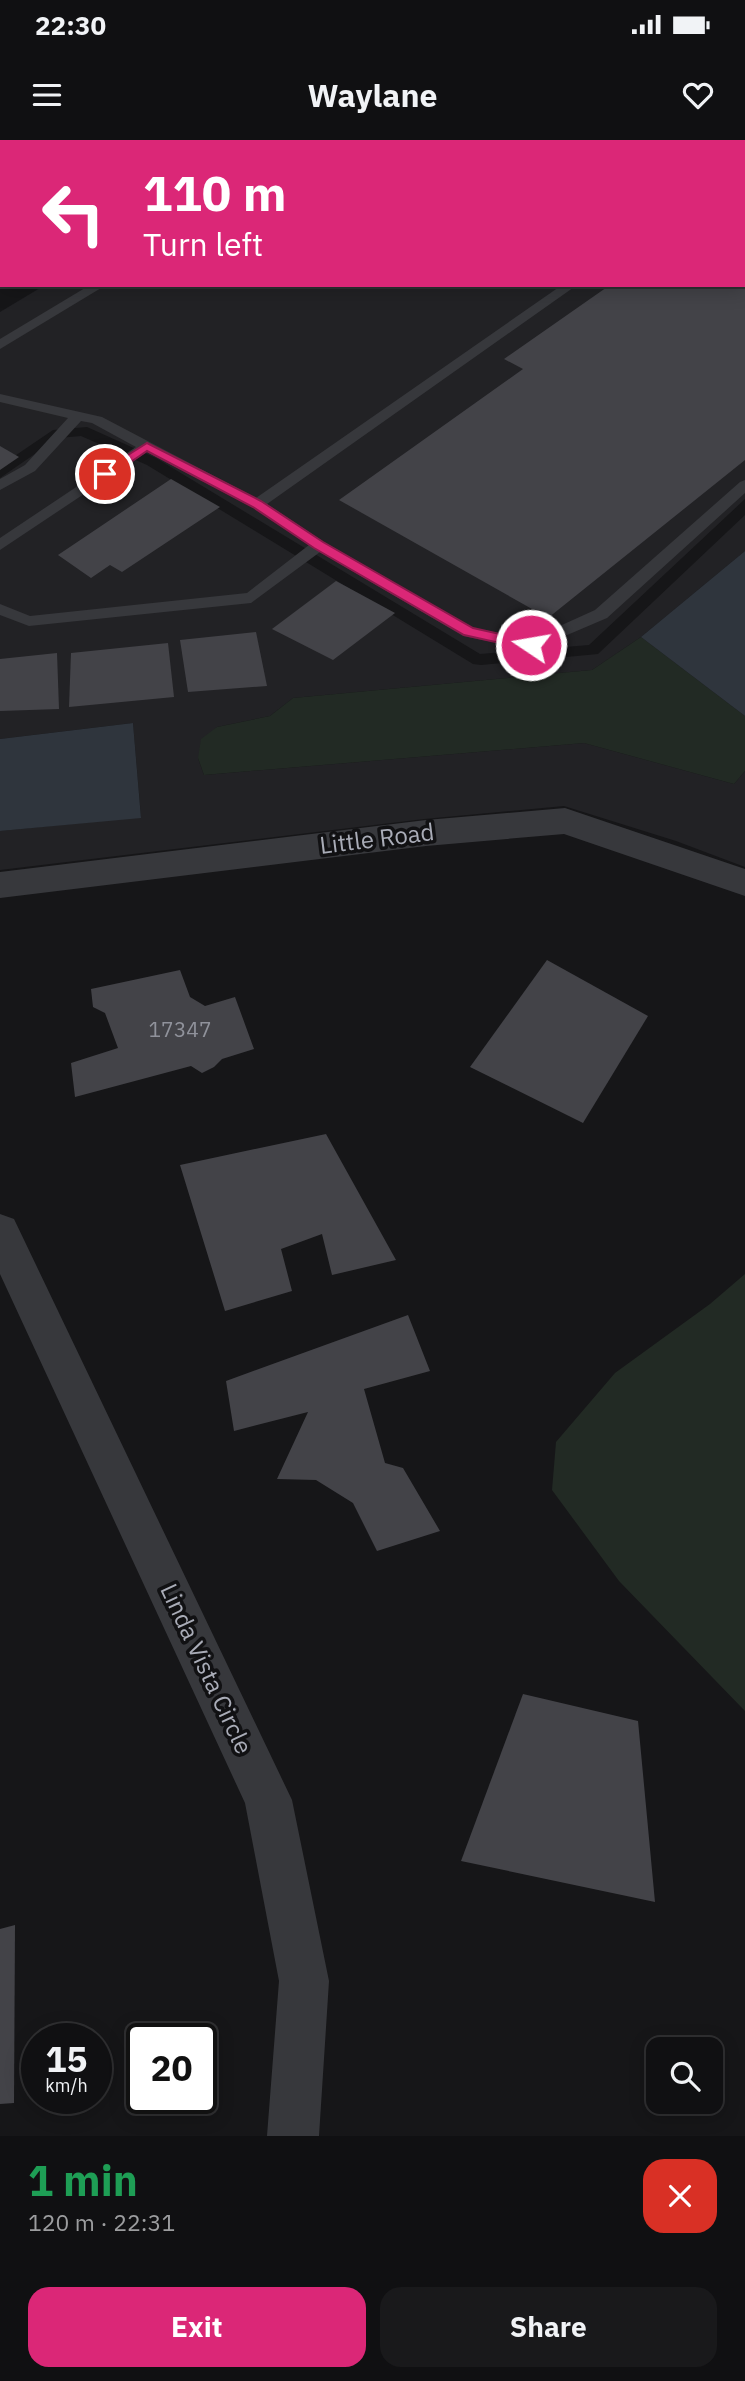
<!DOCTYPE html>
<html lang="en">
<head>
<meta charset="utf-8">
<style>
	:root { --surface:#101012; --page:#19191b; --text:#f1f3f6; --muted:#9c9d9f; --line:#303032; --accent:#db2777 }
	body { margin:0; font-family:"IBM Plex Sans",sans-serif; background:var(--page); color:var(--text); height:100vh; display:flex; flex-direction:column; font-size:26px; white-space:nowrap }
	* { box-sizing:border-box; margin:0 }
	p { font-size:23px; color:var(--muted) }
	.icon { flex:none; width:38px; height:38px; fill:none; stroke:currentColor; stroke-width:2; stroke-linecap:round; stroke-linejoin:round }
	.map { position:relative; height:1996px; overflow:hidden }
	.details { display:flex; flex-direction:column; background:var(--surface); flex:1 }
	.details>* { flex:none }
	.guide { position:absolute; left:0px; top:0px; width:746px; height:147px; box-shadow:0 4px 18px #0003,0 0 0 2px var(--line); background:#db2777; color:#fff; overflow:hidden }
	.tools { position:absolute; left:646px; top:1897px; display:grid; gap:14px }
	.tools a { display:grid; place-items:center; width:77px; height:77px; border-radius:14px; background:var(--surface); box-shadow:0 4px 18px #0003,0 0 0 2px var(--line); font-size:35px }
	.speed { position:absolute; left:21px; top:1883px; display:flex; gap:14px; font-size:35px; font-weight:700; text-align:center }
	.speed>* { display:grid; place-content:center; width:91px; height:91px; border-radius:50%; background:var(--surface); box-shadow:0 4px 18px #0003,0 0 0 2px var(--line); line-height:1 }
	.speed small { font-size:18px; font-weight:400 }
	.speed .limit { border:4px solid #111; border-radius:10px; background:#fff; color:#111 }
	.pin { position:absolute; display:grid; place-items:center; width:60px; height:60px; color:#fff; margin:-30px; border:4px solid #fff; border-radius:50%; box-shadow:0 2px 7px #0007 }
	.me { position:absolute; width:77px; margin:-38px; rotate:282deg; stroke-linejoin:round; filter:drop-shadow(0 0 5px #0008) }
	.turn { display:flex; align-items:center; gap:24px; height:147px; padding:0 28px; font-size:32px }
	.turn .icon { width:91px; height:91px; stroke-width:2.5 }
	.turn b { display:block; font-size:49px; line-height:60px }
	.round { display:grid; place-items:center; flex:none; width:74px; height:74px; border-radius:21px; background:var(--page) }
	.head { display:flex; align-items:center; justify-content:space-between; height:119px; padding:0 28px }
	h1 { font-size:42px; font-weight:700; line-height:52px; color:#1e9e55 }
	.primary-button { display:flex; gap:14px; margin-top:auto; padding:14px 28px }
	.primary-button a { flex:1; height:80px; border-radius:21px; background:var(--accent); color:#fff; font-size:28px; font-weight:700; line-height:80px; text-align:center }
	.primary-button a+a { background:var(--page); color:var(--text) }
	.status { display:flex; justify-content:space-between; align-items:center; height:49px; padding:0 35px; background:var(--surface); direction:ltr }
	.status svg { height:19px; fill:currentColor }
	header { display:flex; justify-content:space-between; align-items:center; height:91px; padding:0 28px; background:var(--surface); font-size:32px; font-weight:700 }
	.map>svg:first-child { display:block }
	.built { fill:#222225 }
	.green { fill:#222a24 }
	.water { fill:#2f353d }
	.building { fill:#434348 }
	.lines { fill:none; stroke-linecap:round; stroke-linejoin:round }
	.service { fill:#37383c; fill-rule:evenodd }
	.minor { fill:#37383c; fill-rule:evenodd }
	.primary { fill:#53545b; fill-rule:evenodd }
	.route { fill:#db2777; stroke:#8e194d; stroke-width:2 }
	.labels { text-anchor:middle; stroke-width:7; stroke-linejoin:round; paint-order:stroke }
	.number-label { font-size:21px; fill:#90929b }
	.street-label { font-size:24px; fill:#a9acb7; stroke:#111113 }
</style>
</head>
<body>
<div class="status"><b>22:30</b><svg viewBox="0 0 49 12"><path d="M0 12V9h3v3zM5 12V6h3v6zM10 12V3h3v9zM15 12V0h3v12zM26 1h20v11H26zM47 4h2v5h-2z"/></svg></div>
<header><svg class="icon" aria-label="menu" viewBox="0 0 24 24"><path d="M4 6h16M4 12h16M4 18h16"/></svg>Waylane<svg class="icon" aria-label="heart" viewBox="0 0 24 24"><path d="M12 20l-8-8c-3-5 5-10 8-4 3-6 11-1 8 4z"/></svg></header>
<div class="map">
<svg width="745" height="1996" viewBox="0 0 745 1996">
	<rect width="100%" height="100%" fill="#161618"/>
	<g class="built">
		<path d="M290 0H745V359L589 505 480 514 156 318 87 287 53 290 0 326V172L45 145H744V2H287Z"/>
		<path d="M81 296 147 325 473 524 481 525 598 514 745 375V411L641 497 592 530 293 558 270 576 217 587 198 618 204 635 584 603 734 644 745 631V727L676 701 564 666 424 679 0 730V691L141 677 133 583 0 599V338L58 298Z"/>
	</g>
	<g class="green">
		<path d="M641 497 745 576V631L734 644 584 603 204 635 198 618 201 599 217 587 270 576 293 558 592 530Z"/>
		<path d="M745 1134V1571L619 1441 552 1350 556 1302 615 1233 710 1164Z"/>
	</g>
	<g class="water">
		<path d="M745 411V576L641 497Z"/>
		<path d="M133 583 141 678 0 691V599Z"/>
	</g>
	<g class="building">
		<path d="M610 145H745V320L548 478 339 360 523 229 504 219Z"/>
		<path d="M0 306 19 317 0 330Z"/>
		<path d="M171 339 220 367 122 432 110 425 91 438 58 415Z"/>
		<path d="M336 441 395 473 333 520 272 489Z"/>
		<path d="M256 492 267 546 188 552 180 500Z"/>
		<path d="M168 503 174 557 69 567 71 513Z"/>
		<path d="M57 513 59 569 0 571V519Z"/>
		<path d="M547 820 648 876 583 983 470 927Z"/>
		<path d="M180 830 190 857 205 866 235 857 254 909 222 919 214 927 202 933 191 926 75 957 71 923 118 908 105 873 93 867 91 849Z"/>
		<path d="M326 994 396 1120 332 1135 322 1094 281 1109 292 1151 225 1171 180 1025Z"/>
		<path d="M408 1175 430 1231 364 1249 385 1323 403 1328 440 1391 377 1411 353 1363 316 1340 277 1339 308 1272 234 1291 226 1241Z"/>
		<path d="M523 1554 638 1581 655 1762 461 1721Z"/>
		<path d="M15 1785 14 1963 0 1964V1789Z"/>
	</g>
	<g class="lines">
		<g class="service">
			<path d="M339 0H353L338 2Z"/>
			<rect x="744" y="20" width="1" height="8"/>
			<path d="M90 145H106L0 209V199Z"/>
			<path d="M562 145H577L267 364 324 402 473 488 531 499 595 470 740 342 745 340V353L607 478 532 510 463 496 320 412 251 463 29 486 0 475V464L30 476 247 453 309 405 252 367 147 312 0 410V398L136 307 92 283 81 281 35 331 0 350V339L25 325 68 278 0 262V254L102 277 256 358Z"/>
		</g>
		<g class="minor">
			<path d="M565 668 745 729V756L564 694 426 706 0 758V732L426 680Z"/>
			<path d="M0 1074 14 1079 292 1660 329 1841 319 1996H267L279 1841 245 1663 0 1134Z"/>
		</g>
		<g class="primary">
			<path d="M38 0H64L37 2Z"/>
			<path d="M70 0H96L69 2Z"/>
			<path d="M133 0H159L132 2Z"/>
			<path d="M2 37V53L0 54V38Z"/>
			<path d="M2 87V103L0 104V88Z"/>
		</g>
	</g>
	<path class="route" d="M147 303 261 361 323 402 473 488 531 501 538 505 531 510 464 495 314 408 253 367 147 311 109 337H101V332Z"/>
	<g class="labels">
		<g class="number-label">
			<text x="180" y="897">17347</text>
		</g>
		<g class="street-label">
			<text transform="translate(377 699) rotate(-7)" y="8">Little Road</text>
			<text transform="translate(206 1529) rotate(65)" y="8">Linda Vista Circle</text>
		</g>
	</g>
</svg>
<div class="tools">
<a><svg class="icon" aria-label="search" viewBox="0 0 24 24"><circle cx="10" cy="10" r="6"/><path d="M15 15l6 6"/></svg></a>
</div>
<div class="speed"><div>15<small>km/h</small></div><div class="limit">20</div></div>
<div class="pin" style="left:105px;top:334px;background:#d93025"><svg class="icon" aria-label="arrive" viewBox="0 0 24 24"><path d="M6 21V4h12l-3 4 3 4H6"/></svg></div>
<svg class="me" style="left:531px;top:505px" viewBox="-20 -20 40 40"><circle r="17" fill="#db2777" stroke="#fff" stroke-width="3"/><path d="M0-11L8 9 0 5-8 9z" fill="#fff"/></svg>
<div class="guide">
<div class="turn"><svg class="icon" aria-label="left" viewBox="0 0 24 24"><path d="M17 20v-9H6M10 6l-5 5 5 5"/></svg><div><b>110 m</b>Turn left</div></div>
</div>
</div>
<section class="details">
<div class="head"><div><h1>1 min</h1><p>120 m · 22:31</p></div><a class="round" style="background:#d93025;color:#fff"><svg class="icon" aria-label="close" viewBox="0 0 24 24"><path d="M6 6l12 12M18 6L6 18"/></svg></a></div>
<div class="primary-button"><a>Exit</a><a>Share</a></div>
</section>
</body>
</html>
